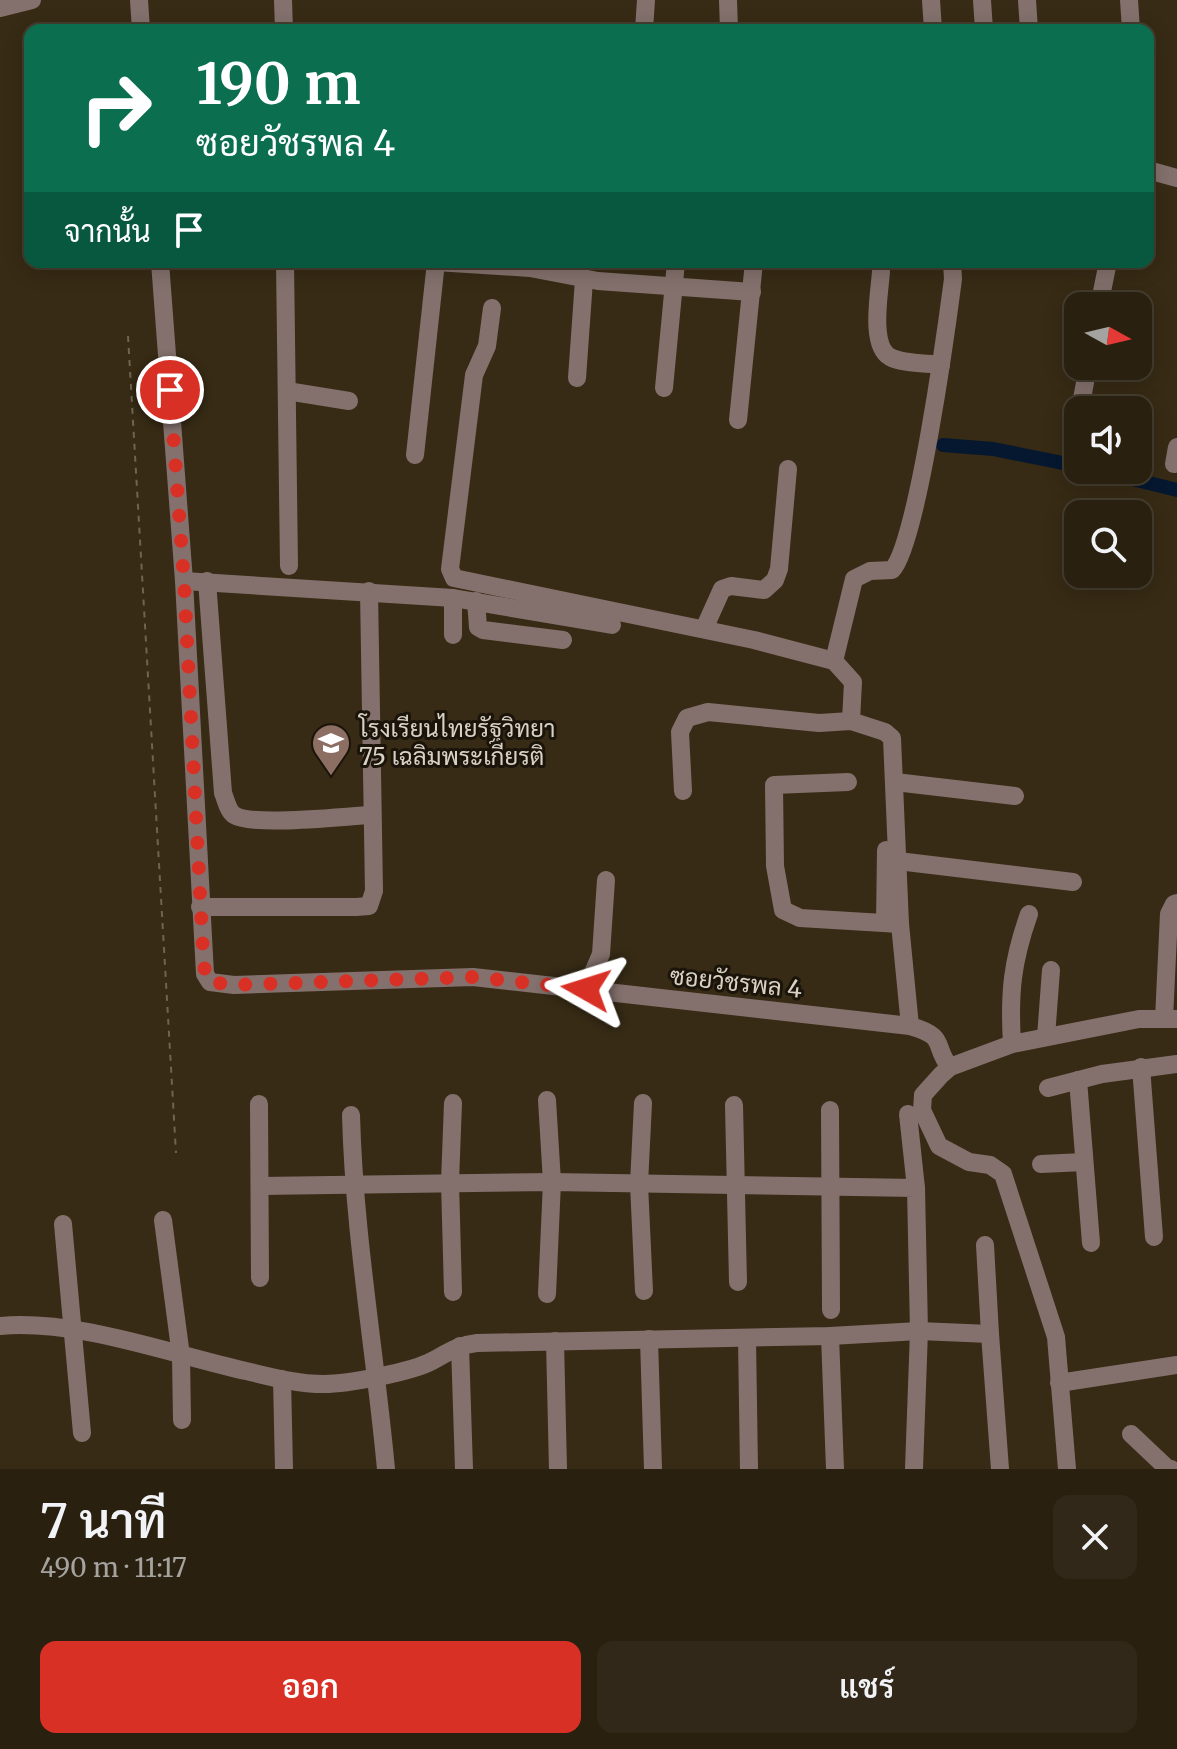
<!DOCTYPE html>
<html lang="th">
<head>
<meta charset="utf-8">
<style>
	:root { --surface:#292010; --page:#312819; --text:#f1f3f6; --muted:#a5a39f; --line:#453e30; --accent:#d93025 }
	body { margin:0; font-family:Merriweather,Sarabun,serif; background:var(--page); color:var(--text); height:100vh; display:flex; flex-direction:column; font-size:30px; white-space:nowrap }
	* { box-sizing:border-box; margin:0 }
	p { font-size:26px; color:var(--muted) }
	.icon { flex:none; width:44px; height:44px; fill:none; stroke:currentColor; stroke-width:2; stroke-linecap:round; stroke-linejoin:round }
	.map { position:relative; height:1469px; overflow:hidden }
	.details { display:flex; flex-direction:column; background:var(--surface); flex:1 }
	.details>* { flex:none }
	.top-card { position:absolute; left:24px; top:24px; width:1130px; height:244px; border-radius:16px; box-shadow:0 4px 20px #0003,0 0 0 2px var(--line); background:#0b6e4f; color:#fff; overflow:hidden }
	.needle { width:52px; rotate:98deg }
	.controls { position:absolute; left:1064px; top:292px; display:grid; gap:16px }
	.controls a { display:grid; place-items:center; width:88px; height:88px; border-radius:16px; background:var(--surface); box-shadow:0 4px 20px #0003,0 0 0 2px var(--line); font-size:40px }
	.pin { position:absolute; display:grid; place-items:center; width:68px; height:68px; color:#fff; margin:-34px; border:4px solid #fff; border-radius:50%; box-shadow:0 2px 8px #0007 }
	.me { position:absolute; width:88px; margin:-44px; rotate:276deg; stroke-linejoin:round; filter:drop-shadow(0 0 6px #0008) }
	.turn { display:flex; align-items:center; gap:28px; height:168px; padding:0 40px; font-size:36px }
	.turn .icon { width:104px; height:104px; stroke-width:2.5 }
	.turn b { display:block; font-size:56px; line-height:68px }
	.then { display:flex; align-items:center; height:76px; padding:0 40px; background:#0003; gap:16px; font-size:30px }
	.round { display:grid; place-items:center; flex:none; width:84px; height:84px; border-radius:16px; background:var(--page) }
	.head { display:flex; align-items:center; justify-content:space-between; height:136px; padding:0 40px }
	h1 { font-size:48px; font-weight:600; line-height:60px }
	.button { display:flex; gap:16px; margin-top:auto; padding:16px 40px }
	.button a { flex:1; height:92px; border-radius:16px; background:var(--accent); color:#fff; font-size:32px; font-weight:600; line-height:92px; text-align:center }
	.button a+a { background:var(--page); color:var(--text) }
	.map>svg:first-child { display:block }
	.lines { fill:none; stroke-linecap:round; stroke-linejoin:round }
	.canal { stroke:#051830; stroke-width:14 }
	.path { stroke:#6f6451; stroke-width:2; stroke-dasharray:6 6; stroke-linecap:butt }
	.minor { stroke:#84716d; stroke-width:18 }
	.route { stroke:#d93025; stroke-width:14; stroke-dasharray:0 25.2 }
	.labels { text-anchor:middle; stroke-width:6; stroke-linejoin:round; paint-order:stroke }
	.poi-label { font-size:24px; fill:#d9d1c4; stroke:#1a140b; text-anchor:start }
	.street-label { font-size:24px; fill:#d9d1c4; stroke:#1a140b }
</style>
</head>
<body>
<div class="map">
<svg width="1177" height="1469" viewBox="0 0 1177 1469">
	<rect width="100%" height="100%" fill="#372b15"/>
	<g class="lines">
		<g class="canal">
			<path d="M943 445 993 449 1078 466"/>
			<path d="M1096 470 1177 490"/>
		</g>
		<path class="path" d="M128 336 176 1153"/>
		<g class="minor">
			<path d="M139 0 141 30"/>
			<path d="M283 0 284 30"/>
			<path d="M728 0 729 30"/>
			<path d="M931 0 933 30"/>
			<path d="M982 0 984 30"/>
			<path d="M1027 0 1029 30"/>
			<path d="M1129 0 1131 30"/>
			<path d="M0 8 32 0"/>
			<path d="M644 30 646 0"/>
			<path d="M1148 170 1177 178"/>
			<path d="M160 262 184 581 205 974 210 982 234 985 473 977 910 1026C949 1037 932 1046 950 1067"/>
			<path d="M285 262 289 566"/>
			<path d="M436 262 530 268 598 281 752 292"/>
			<path d="M881 271C880 291 869 345 890 357 903 364 926 363 941 365"/>
			<path d="M1099 306 1108 262"/>
			<path d="M492 308 487 346 474 375 450 569 454 578 754 640 834 661 853 682 851 721"/>
			<path d="M577 378 584 280"/>
			<path d="M664 388 676 262"/>
			<path d="M287 391 349 401"/>
			<path d="M1080 410 1088 366"/>
			<path d="M738 420 754 262"/>
			<path d="M1072 449 1078 418"/>
			<path d="M415 455 436 262"/>
			<path d="M1174 464 1177 447"/>
			<path d="M184 581 453 598 612 625"/>
			<path d="M207 581 223 793C226 800 228 811 234 815 252 827 346 816 371 815"/>
			<path d="M453 598V635"/>
			<path d="M476 601 478 627 483 630 563 640"/>
			<path d="M704 629 722 589 731 586 764 590 775 580 779 569 788 469"/>
			<path d="M834 661 854 579 870 571 892 570C917 546 947 325 953 279L952 262"/>
			<path d="M848 782 774 785 775 866 783 910 800 918 900 924"/>
			<path d="M895 782 1015 796"/>
			<path d="M683 791 680 732 687 718 708 712 819 723 851 721 885 732 892 738 900 924 910 1026"/>
			<path d="M898 861 1073 882"/>
			<path d="M200 907H356L369 906 374 891 369 591"/>
			<path d="M885 923 886 850"/>
			<path d="M586 989 601 954 606 880"/>
			<path d="M1164 1019 1169 914 1174 904 1177 903"/>
			<path d="M1046 1037 1051 970"/>
			<path d="M1012 1044C1009 993 1012 962 1029 914"/>
			<path d="M1141 1067 1154 1237"/>
			<path d="M1078 1080 1091 1243"/>
			<path d="M1048 1088 1102 1074 1177 1064"/>
			<path d="M643 1103 639 1184 644 1291"/>
			<path d="M259 1104 260 1278"/>
			<path d="M734 1105 738 1282"/>
			<path d="M830 1110 831 1310"/>
			<path d="M908 1114 916 1188"/>
			<path d="M351 1115C354 1233 375 1351 386 1469"/>
			<path d="M1041 1164 1084 1162"/>
			<path d="M260 1186 552 1182 916 1188 919 1331 914 1469"/>
			<path d="M163 1220 181 1356 182 1420"/>
			<path d="M63 1224 82 1433"/>
			<path d="M985 1245 990 1334"/>
			<path d="M453 1292 450 1182 453 1103"/>
			<path d="M547 1294 552 1182 547 1100"/>
			<path d="M0 1326C77 1319 170 1354 246 1371 271 1377 298 1384 324 1384 347 1384 412 1372 432 1361 447 1353 458 1345 477 1343L830 1336 919 1331 990 1334 1000 1469"/>
			<path d="M830 1336 835 1469"/>
			<path d="M747 1338 749 1469"/>
			<path d="M649 1339 653 1469"/>
			<path d="M555 1341 558 1469"/>
			<path d="M460 1346 464 1469"/>
			<path d="M282 1379 284 1469"/>
			<path d="M1059 1383 1177 1365"/>
			<path d="M1131 1434 1167 1468 1171 1469"/>
			<path d="M1067 1469 1056 1337 1003 1174 990 1165 969 1162 939 1146 922 1110 923 1095 941 1075 950 1067 1012 1044 1139 1019H1177"/>
		</g>
	</g>
	<g class="lines">
		<path class="route" d="M170 390 184 581 203 952 205 974 210 982 234 985 473 977 586 989"/>
	</g>
	<defs>
		<symbol id="school-pin" viewBox="-11 -11 22 30"><path d="M0 17L-7.5 6A9.5 9.5 0 1 1 7.5 6Z" fill="#8d6e63" stroke="#1a140b"/><path d="M0-5L7-2L0 1L-7-2ZM-4 1L0 2.5L4 1V4Q0 6-4 4Z" fill="#fff"/></symbol>
	</defs>
	<g fill-rule="evenodd">
		<use href="#school-pin" x="309" y="721" width="44" height="60"/>
	</g>
	<g class="labels">
		<g class="poi-label">
			<text x="359" y="737">โรงเรียนไทยรัฐวิทยา<tspan x="359" dy="28">75 เฉลิมพระเกียรติ</tspan></text>
		</g>
		<g class="street-label">
			<text transform="translate(736 983) rotate(6)" y="8">ซอยวัชรพล 4</text>
		</g>
	</g>
</svg>
<div class="controls">
<a><svg class="needle" viewBox="-14 -14 28 28"><path d="M0-13l5 13h-10z" fill="#e53935"/><path d="M0 13l5-13h-10z" fill="#a5a39f"/></svg></a>
<a><svg class="icon" aria-label="sound" viewBox="0 0 24 24"><path d="M4 9h4l5-4v14l-5-4H4zM17 9q2 3 0 6"/></svg></a>
<a><svg class="icon" aria-label="search" viewBox="0 0 24 24"><circle cx="10" cy="10" r="6"/><path d="M15 15l6 6"/></svg></a>
</div>
<div class="pin" style="left:170px;top:390px;background:#d93025"><svg class="icon" aria-label="arrive" viewBox="0 0 24 24"><path d="M6 21V4h12l-3 4 3 4H6"/></svg></div>
<svg class="me" style="left:586px;top:989px" viewBox="-20 -20 40 40"><path d="M0-17L14 15 0 8-14 15z" fill="#d93025" stroke="#fff" stroke-width="4"/></svg>
<div class="top-card">
<div class="turn"><svg class="icon" aria-label="right" viewBox="0 0 24 24"><path d="M7 20v-9h11M14 6l5 5-5 5"/></svg><div><b>190 m</b>ซอยวัชรพล 4</div></div>
<div class="then">จากนั้น<svg class="icon" aria-label="arrive" viewBox="0 0 24 24"><path d="M6 21V4h12l-3 4 3 4H6"/></svg></div>
</div>
</div>
<section class="details">
<div class="head"><div><h1>7 นาที</h1><p>490 m · 11:17</p></div><a class="round"><svg class="icon" aria-label="close" viewBox="0 0 24 24"><path d="M6 6l12 12M18 6L6 18"/></svg></a></div>
<div class="button"><a>ออก</a><a>แชร์</a></div>
</section>
</body>
</html>
